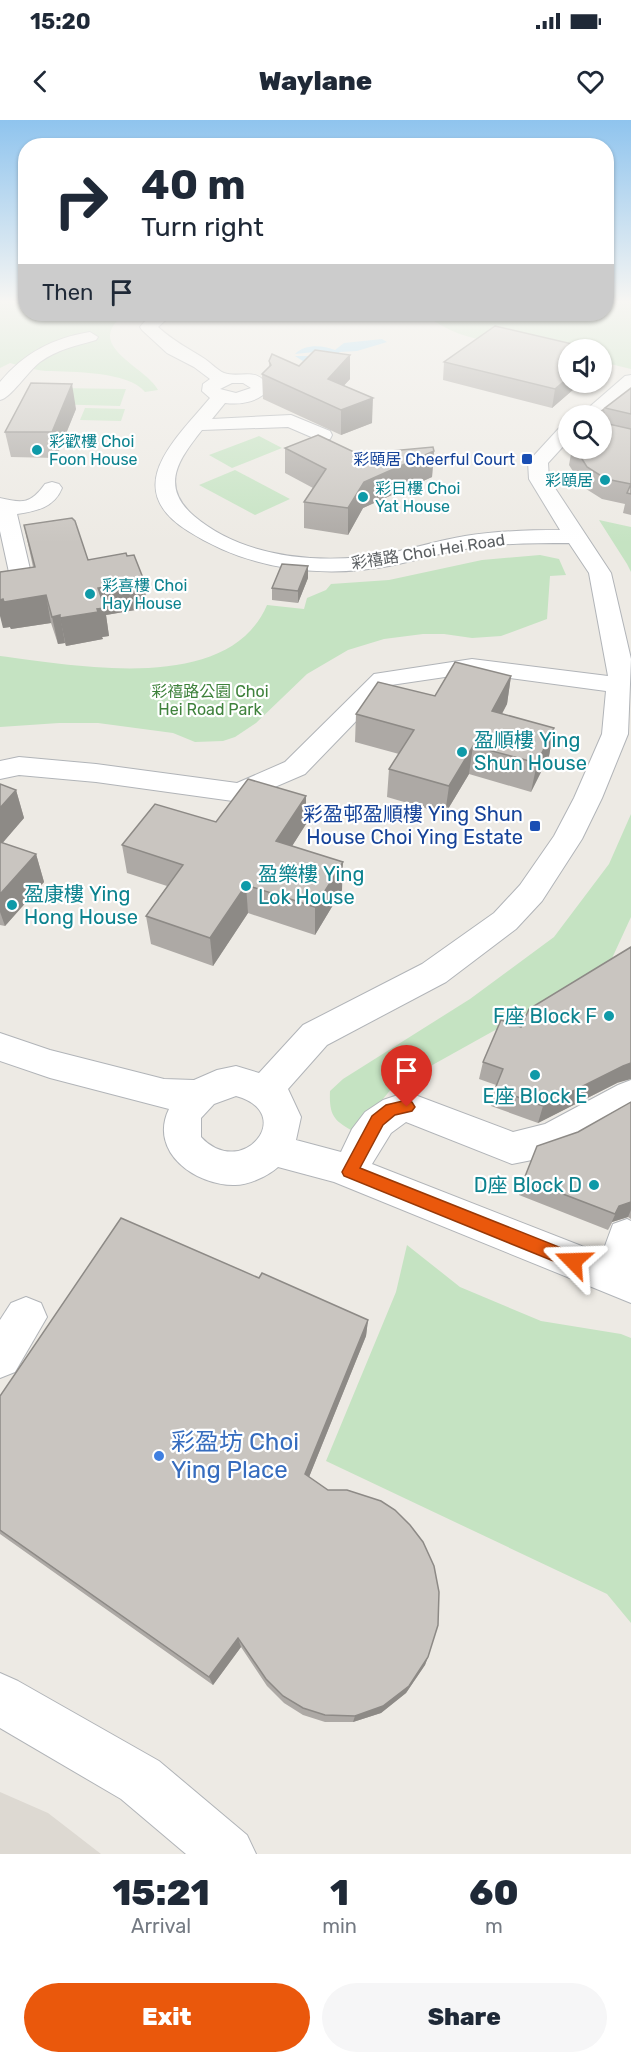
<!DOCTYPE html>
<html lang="en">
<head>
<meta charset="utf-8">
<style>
	:root { --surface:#fff; --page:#f6f6f7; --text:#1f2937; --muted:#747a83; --accent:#ea580c }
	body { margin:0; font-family:Rubik,"Noto Sans TC",sans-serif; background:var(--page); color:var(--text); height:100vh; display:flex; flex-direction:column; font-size:22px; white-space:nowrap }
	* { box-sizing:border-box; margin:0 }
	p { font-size:20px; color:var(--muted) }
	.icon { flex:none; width:33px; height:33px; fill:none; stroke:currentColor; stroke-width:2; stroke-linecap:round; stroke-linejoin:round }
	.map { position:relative; height:1734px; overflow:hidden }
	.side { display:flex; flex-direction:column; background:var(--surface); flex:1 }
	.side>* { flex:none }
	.top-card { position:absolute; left:18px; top:18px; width:596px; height:183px; border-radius:24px; box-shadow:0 2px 4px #0004; background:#fff; color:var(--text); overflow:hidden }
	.buttons { position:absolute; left:558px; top:219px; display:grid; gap:12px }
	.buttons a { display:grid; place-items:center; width:54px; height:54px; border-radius:50%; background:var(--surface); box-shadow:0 2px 4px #0004; font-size:30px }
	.pin { position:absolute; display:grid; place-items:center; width:51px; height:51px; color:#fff; margin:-62px -26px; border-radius:50% 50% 50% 0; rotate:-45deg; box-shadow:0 0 6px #0007 }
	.pin .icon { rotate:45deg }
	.me { position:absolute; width:66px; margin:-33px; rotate:292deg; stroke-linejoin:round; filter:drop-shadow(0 0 4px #0008) }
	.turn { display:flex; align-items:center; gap:21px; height:126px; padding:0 24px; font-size:27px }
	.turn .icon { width:78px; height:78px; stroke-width:2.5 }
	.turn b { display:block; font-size:42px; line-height:51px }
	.then { display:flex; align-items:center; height:57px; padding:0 24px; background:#0003; gap:12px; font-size:22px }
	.eta { display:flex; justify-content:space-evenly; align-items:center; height:102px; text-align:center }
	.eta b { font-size:36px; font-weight:800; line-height:42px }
	.button { display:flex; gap:12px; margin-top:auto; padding:12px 24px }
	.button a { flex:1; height:69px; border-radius:36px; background:var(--accent); color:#fff; font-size:24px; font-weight:800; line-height:69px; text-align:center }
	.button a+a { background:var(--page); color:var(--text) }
	.status { display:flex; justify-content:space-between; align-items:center; height:42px; padding:0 30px; background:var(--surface); direction:ltr }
	.status svg { height:16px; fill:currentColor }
	header { display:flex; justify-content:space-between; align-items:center; height:78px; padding:0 24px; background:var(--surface); font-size:27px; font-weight:800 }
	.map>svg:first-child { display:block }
	.education { fill:#ddd9d2 }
	.green { fill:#c5e3c2 }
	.water { fill:#a9ddf8 }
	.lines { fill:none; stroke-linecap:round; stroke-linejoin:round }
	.minor-casing { stroke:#b1b4b8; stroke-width:2 }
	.minor { fill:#fff; fill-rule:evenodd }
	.wall { fill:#ada9a5 }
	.shaded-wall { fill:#8d8a86 }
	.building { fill:#c9c5c0; stroke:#8d8a86; stroke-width:1.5 }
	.route { fill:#ea580c; stroke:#983908; stroke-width:1.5 }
	.culture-dot { fill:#0f9aa8; stroke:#fff; stroke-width:2 }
	.transit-dot { fill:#1a4fb4; stroke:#fff; stroke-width:2 }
	.shop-dot { fill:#3f7fe0; stroke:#fff; stroke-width:2 }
	.labels { text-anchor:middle; stroke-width:4.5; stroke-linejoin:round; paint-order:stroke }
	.far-culture-label { font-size:16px; fill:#0d838f; stroke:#fff; text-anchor:start }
	.far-transit-label { font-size:16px; fill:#164399; stroke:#fff; text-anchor:end }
	.far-street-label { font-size:16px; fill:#5c6063; stroke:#fff }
	.far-park-label { font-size:16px; fill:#3f823c; stroke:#fff }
	.culture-label { font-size:20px; fill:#0d838f; stroke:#fff; text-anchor:start }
	.transit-label { font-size:20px; fill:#164399; stroke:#fff; text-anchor:end }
	.near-shop-label { font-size:24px; fill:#366cbe; stroke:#fff; text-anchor:start }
</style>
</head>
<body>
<div class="status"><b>15:20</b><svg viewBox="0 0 49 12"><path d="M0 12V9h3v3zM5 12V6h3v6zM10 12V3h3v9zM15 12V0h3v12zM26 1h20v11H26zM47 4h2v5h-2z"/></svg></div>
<header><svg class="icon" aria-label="back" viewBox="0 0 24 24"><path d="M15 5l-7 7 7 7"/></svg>Waylane<svg class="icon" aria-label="heart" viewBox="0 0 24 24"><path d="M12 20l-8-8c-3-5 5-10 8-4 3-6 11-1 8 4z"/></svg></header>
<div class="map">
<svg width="631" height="1734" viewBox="0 0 631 1734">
	<rect width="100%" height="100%" fill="#edeae4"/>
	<path class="education" d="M0 1672 48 1693 101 1734H0Z"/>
	<g class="green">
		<path d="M0 180H25L26 194H126C80 225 147 247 158 270L145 272C128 251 72 252 46 251 34 250 21 246 10 243L0 248Z"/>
		<path d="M606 180H631V249L602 242V230C563 230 499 227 463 215 449 211 435 201 422 194H606Z"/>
		<path d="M56 268 126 269 120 286 48 284Z"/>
		<path d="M85 288 125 289 121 301 80 300Z"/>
		<path d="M259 316 282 328 232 348 209 335Z"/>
		<path d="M235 350 290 379 255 395 199 365Z"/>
		<path d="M599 400 631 407V452L627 444Z"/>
		<path d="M540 435 559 439 566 455 550 456 547 499 501 516 472 518 444 514H423L384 519 348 530 307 554 256 603 235 617 223 621 195 622 173 613 98 603H59L0 607V536C75 545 228 576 267 485L304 489 307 478 326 470 331 464 389 460 482 440Z"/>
		<path d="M631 694V797L608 847 393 967 355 1012C334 1001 329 996 330 971L343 959 470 879 554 817 609 744Z"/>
		<path d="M407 1125 460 1167 541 1201 621 1214 631 1218V1503L607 1474 326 1341 396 1172Z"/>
	</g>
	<path class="water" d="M382 219 387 222 357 231 339 232 340 235 306 243 295 236H309L314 232 295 234C305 224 322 225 335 230L344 223Z"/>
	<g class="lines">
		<defs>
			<g id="minor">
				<path d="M161 194 168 198 158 207C175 222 186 227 205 239 211 243 217 250 224 253 241 259 258 245 269 269 259 282 241 285 225 283L212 299 291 295 330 311 332 315 330 319H316L288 307 202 310C179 339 159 366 194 396 246 440 326 445 390 433 415 428 440 420 465 416 497 411 529 410 560 410L529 359 528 342 561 306 568 304V321L548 343 549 359 611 453 631 539 628 614 602 678 582 719 542 781 516 809 446 862 327 925 288 969 301 997 296 1020 341 1032 352 1009 365 992 383 980 407 972 513 1012 545 1004 618 965 631 960V993L571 1027 542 1038 512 1044 406 1002 391 1013 372 1044 602 1134 613 1104 627 1099 631 1101V1183L334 1062 278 1047C268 1056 249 1065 235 1065 196 1066 148 1032 169 989L50 958 0 941V913L50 930 164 959 194 960 217 950 236 946 259 953 303 905 422 844 494 793 520 765 554 716 574 678 602 614 606 571 472 553 391 565 305 654 240 682 96 662 19 655 0 659V641L19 637 96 644 237 663 285 642 374 554 472 539 608 556 589 453 569 423C534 423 499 423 465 429 439 433 415 441 389 446 320 459 247 449 188 411 119 368 176 319 210 278L202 271 203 264 210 259 194 247 167 233 142 210 140 207C145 200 153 194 161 194ZM232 263H243L251 268 236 273 220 269ZM236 976C298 993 242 1061 201 1017V998L214 984Z"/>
				<path d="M90 212 98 217 96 220C75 226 58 229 40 242 28 251 11 278 0 280V262C24 233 53 218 90 212Z"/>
				<path d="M631 255V269L600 296H579L625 256Z"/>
				<path d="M52 362 59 364 62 368C54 388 36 391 17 394L34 466 31 471 23 473 15 471 12 466 0 411V378C22 383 30 385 45 364Z"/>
				<path d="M26 1177 41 1183 47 1197 15 1252 0 1258V1200L11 1183Z"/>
				<path d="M0 1553 18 1561 159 1641 247 1715 256 1734H186L121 1679 0 1608Z"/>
			</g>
		</defs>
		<use href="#minor" class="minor-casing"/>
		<use href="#minor" class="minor"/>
	</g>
	<g class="wall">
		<path d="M350 235V259L344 265 372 303 341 315 263 279 262 254 269 247V241L299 246Z"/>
		<path d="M444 242 568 262H582L552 288 443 260Z"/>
		<path d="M631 268V395L623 393 625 384 602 379 583 367 569 345 572 328H602L605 288Z"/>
		<path d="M76 289 56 338 11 337 5 312Z"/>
		<path d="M285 328 358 334 434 331 432 357 363 388 348 415 304 408V382L313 368 285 353Z"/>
		<path d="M24 405 88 440 127 436 143 458 147 485 141 486V489L106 495 109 516 102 517 103 519 66 526 65 523 58 524 51 503 11 509 10 507 3 508 33 447Z"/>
		<path d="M308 458 298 483 272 480V468Z"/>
		<path d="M511 556 507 584 502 594 554 608 549 636 531 672 469 654 445 694 387 677 389 649 399 634 355 622 356 594 435 576Z"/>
		<path d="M0 664 16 670 24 698 2 723 36 734 44 762 5 806 0 805Z"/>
		<path d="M306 676V704L292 726 342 770 315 815 248 793 213 846 151 824 146 796 167 766 127 753 122 725 216 702Z"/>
		<path d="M483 942 617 963 538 1003 491 986 496 965 479 959Z"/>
		<path d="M631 982V1099L628 1097 612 1102 608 1110 519 1075 524 1059 578 1012Z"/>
		<path d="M259 1158 368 1200 366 1216 309 1357 428 1537 425 1545 406 1573 381 1593 353 1602H325L303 1595 284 1583 267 1566 241 1527 213 1565 0 1414V1276Z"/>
	</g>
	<g class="shaded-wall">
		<path d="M350 235V259L328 283V259Z"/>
		<path d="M568 258V262H582L552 288 555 269Z"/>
		<path d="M72 264 76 289 56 338 52 312Z"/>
		<path d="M373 278 372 303 341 315V290Z"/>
		<path d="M434 331 432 357 363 388 348 415V388L364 362Z"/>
		<path d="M308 446V458L298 483V471Z"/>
		<path d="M143 458 147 485 141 486V489L106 495 109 516 102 517 103 519 66 526 60 498 98 468Z"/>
		<path d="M46 475 51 503 11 509 10 507 3 508 0 496V480Z"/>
		<path d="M60 495 65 523 58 524 52 497Z"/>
		<path d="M511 556 507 584 488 619 492 591Z"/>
		<path d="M554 608 549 636 531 672 537 643Z"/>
		<path d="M473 626 469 654 445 694 449 666Z"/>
		<path d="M16 670 24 698 0 726V688Z"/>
		<path d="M306 676V704L277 750 276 721Z"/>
		<path d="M36 734 44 762 5 806 0 792V774Z"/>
		<path d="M343 742 342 770 315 815V787Z"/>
		<path d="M246 765 248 793 213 846 210 818Z"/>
		<path d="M631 943V959L617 963 538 1003 543 986 623 946Z"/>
		<path d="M631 1082V1090L628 1097 612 1102 608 1110 619 1086Z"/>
		<path d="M368 1200 366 1216 305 1367V1354Z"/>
		<path d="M238 1518 241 1527 213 1565 209 1557Z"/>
		<path d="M428 1537 425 1545 406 1573 381 1593 353 1602 355 1596Z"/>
	</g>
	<g class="building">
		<path d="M495 206 598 230H568V258L555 269 444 242Z"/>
		<path d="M315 230 350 235 328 259 373 278 341 290 262 254 271 245 269 241 272 234 299 246Z"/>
		<path d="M31 263 72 264 52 312H5Z"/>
		<path d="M631 268V294L605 288Z"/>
		<path d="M604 289V303L631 309V374L627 373 631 364 606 359 587 347 575 328H602V296H595Z"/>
		<path d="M318 315 358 334 433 327 434 331 364 362 348 388 304 382 326 349 285 328Z"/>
		<path d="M72 398 75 401 88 440 126 433 127 436 134 435 143 458 137 459V461L98 468 105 488 97 489 98 492 60 498V495L52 497 46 475 4 482 3 479 0 480V452L35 447 24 405Z"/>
		<path d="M282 444 308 446 298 471 272 468Z"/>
		<path d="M455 542 511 556 492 591 554 608 537 643 473 626 449 666 389 649 414 610 356 594 378 562 435 576Z"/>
		<path d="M248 659 306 676 276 721 343 742 315 787 246 765 210 818 146 796 183 745 122 725 155 684 216 702Z"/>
		<path d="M0 664 16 670 0 688Z"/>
		<path d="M0 722 36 734 0 774Z"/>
		<path d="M631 827V943L623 946 543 986 495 969 503 949 483 942 501 900 521 907 529 889Z"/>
		<path d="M631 982V1082L619 1086 615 1094 524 1059 537 1026 578 1012Z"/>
		<path d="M121 1098 259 1158 262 1153 368 1200 305 1354 328 1370H347L381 1381 395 1390 410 1405 423 1422 434 1446 439 1472 438 1505 428 1537 409 1566 383 1586 355 1596 325 1595 303 1588 283 1576 266 1559 238 1518 209 1557 0 1410V1276Z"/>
	</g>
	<linearGradient id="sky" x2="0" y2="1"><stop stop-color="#8fc4ee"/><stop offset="0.43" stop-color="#f7f6f3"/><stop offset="1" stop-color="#f7f6f3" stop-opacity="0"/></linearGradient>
	<rect width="631" height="423" fill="url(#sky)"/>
	<path class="route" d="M407 980 412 982 415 987 412 991 395 995 383 1005 360 1048 579 1135 581 1141 579 1146 573 1149 344 1056 342 1052 372 996 386 985Z"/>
	<g class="culture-dot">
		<circle cx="37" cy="330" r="6"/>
		<circle cx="605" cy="360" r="6"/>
		<circle cx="363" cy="377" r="6"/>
		<circle cx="90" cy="474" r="6"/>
		<circle cx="462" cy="632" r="6"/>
		<circle cx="246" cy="766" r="6"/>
		<circle cx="12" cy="785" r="6"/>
		<circle cx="609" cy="896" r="6"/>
		<circle cx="535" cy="955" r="6"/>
		<circle cx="594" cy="1065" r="6"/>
	</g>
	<g class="transit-dot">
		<rect x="521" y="333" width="12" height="12" rx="3"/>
		<rect x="529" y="700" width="12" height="12" rx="3"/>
	</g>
	<circle class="shop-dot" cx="159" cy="1336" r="6"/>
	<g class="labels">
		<g class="far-culture-label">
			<text x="49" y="327">彩歡樓 Choi<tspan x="49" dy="18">Foon House</tspan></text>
			<text x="593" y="366" text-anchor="end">彩頤居</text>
			<text x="375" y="374">彩日樓 Choi<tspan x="375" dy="18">Yat House</tspan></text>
			<text x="102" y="471">彩喜樓 Choi<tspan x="102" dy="18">Hay House</tspan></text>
		</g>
		<g class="far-transit-label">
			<text x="515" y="345">彩頤居 Cheerful Court</text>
		</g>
		<g class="far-street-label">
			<text transform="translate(428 431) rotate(-9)" y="6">彩禧路 Choi Hei Road</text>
		</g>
		<g class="far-park-label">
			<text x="210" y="577">彩禧路公園 Choi<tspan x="210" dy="18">Hei Road Park</tspan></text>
		</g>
		<g class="culture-label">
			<text x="474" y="627">盈順樓 Ying<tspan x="474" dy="23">Shun House</tspan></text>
			<text x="258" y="761">盈樂樓 Ying<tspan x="258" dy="23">Lok House</tspan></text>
			<text x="24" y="781">盈康樓 Ying<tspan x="24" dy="23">Hong House</tspan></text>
			<text x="597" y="903" text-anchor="end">F座 Block F</text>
			<text x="535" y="983" text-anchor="middle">E座 Block E</text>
			<text x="582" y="1072" text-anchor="end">D座 Block D</text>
		</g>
		<g class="transit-label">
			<text x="523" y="701">彩盈邨盈順樓 Ying Shun<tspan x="523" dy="23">House Choi Ying Estate</tspan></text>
		</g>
		<g class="near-shop-label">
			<text x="171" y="1330">彩盈坊 Choi<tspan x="171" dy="28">Ying Place</tspan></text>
		</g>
	</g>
</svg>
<div class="buttons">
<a><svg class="icon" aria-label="sound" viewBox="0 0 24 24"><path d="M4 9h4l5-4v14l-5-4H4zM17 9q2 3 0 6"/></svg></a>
<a><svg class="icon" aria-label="search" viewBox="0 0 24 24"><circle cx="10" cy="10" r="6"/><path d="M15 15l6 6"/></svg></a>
</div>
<div class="pin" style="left:407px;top:987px;background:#d93025"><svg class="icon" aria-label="arrive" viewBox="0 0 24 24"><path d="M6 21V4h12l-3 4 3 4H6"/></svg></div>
<svg class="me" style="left:573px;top:1141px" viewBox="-20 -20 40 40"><path d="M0-17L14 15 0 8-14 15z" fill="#ea580c" stroke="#fff" stroke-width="4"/></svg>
<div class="top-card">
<div class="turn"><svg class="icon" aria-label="right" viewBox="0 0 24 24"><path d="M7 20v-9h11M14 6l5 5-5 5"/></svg><div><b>40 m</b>Turn right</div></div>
<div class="then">Then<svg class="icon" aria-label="arrive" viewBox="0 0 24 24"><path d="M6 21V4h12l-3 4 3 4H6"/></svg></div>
</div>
</div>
<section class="side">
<div class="eta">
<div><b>15:21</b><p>Arrival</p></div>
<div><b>1</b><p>min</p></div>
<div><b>60</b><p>m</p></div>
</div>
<div class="button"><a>Exit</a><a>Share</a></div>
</section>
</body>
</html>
